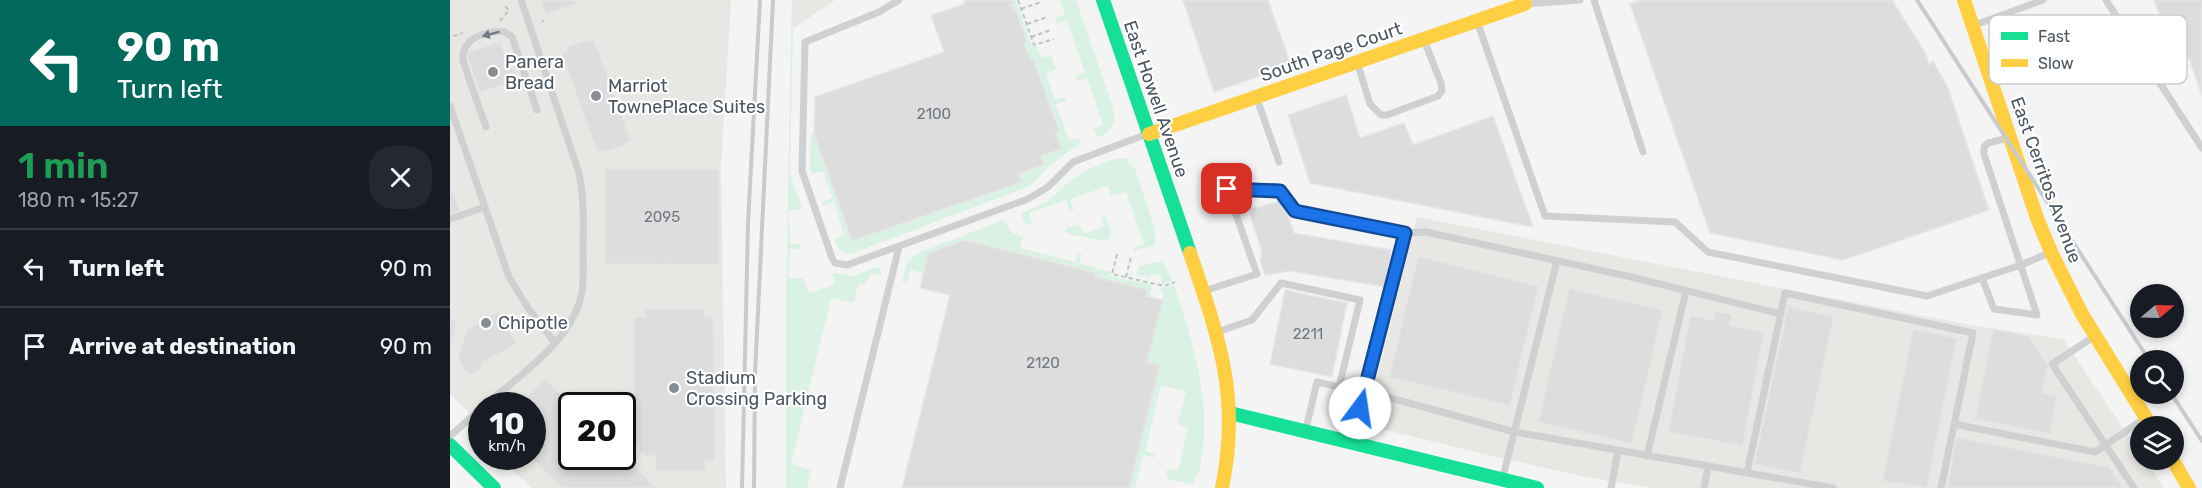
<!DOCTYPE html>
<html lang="en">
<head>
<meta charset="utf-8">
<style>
	:root { --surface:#171b24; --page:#242831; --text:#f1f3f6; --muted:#9ea1a6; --line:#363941 }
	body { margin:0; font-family:Rubik,sans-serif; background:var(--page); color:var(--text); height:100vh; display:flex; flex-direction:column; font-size:22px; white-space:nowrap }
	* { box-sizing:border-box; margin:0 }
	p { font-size:20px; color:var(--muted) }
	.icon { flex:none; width:33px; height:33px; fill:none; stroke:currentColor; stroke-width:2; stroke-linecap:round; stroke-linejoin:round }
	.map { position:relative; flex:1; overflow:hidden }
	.details { display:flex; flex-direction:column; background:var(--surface); width:450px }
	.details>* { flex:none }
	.guide { background:#00695c; color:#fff; overflow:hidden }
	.needle { width:39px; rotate:71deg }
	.buttons { position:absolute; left:1680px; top:284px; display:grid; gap:12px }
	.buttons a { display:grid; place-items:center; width:54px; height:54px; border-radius:50%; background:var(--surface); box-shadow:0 3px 9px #0003; font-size:30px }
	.speed { position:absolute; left:18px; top:392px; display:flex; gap:12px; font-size:30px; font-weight:700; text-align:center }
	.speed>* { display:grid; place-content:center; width:78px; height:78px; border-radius:50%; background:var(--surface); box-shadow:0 3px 9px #0003; line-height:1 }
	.speed small { font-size:15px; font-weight:400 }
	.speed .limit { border:3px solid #111; border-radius:9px; background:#fff; color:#111 }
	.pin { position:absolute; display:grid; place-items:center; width:51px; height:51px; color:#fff; margin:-26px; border-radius:12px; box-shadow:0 3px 9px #0006 }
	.me { position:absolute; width:66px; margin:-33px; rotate:14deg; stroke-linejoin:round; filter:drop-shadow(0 0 4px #0008) }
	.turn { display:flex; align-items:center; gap:21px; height:126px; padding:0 18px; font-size:27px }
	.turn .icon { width:78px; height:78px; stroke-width:2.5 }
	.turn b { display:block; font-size:42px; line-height:51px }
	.round { display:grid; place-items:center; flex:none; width:63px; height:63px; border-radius:24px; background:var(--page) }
	.head { display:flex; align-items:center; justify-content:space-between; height:102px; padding:0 18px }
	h1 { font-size:36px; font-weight:600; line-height:45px; color:#1e9e55 }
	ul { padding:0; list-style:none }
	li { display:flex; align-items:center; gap:18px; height:78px; padding:0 18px; border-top:2px solid var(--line) }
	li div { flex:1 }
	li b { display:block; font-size:22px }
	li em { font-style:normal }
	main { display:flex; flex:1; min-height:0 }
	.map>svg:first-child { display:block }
	.commercial { fill:#e8e7e3; fill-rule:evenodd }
	.green { fill:#d9f2e3 }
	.building { fill:#ddddde; stroke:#e5e6e7; stroke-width:1.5 }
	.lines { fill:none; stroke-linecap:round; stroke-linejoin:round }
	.path { stroke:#bcc7c4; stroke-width:2; stroke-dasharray:4.5 3; stroke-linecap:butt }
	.lane { stroke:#ced0d2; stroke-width:7 }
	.fast { stroke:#16e098; stroke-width:14 }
	.slow { stroke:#ffcf43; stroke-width:14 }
	.rail { stroke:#c9cacc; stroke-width:4 }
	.oneway { fill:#727b83 }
	.route-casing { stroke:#114b97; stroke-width:15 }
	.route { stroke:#1a73e8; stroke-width:10 }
	.poi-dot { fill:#868d94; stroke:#fff; stroke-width:2 }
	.labels { text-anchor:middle; stroke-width:4.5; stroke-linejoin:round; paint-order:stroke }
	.number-label { font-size:15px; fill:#707881 }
	.street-label { font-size:18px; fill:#4a5661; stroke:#fff }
	.poi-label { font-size:18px; fill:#4a5661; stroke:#fff; text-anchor:start }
	.key { fill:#fff; stroke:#c9ccd0; stroke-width:1.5 }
	.key-label { font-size:16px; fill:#4a5661 }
</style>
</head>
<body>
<main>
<section class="details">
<div class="guide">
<div class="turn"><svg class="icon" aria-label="left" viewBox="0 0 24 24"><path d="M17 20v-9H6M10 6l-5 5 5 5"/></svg><div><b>90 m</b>Turn left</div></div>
</div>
<div class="head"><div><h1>1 min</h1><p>180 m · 15:27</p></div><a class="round"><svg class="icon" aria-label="close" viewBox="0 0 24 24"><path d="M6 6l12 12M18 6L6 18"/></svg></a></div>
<ul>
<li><svg class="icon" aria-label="left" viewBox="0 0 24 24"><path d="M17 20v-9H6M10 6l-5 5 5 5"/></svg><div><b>Turn left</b></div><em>90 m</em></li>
<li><svg class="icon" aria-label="arrive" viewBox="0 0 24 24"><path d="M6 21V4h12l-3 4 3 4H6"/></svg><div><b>Arrive at destination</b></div><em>90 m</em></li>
</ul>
</section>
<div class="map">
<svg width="1752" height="488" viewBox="0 0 1752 488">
	<rect width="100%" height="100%" fill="#f4f4f4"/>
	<g class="commercial">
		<path d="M0 0H281L271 167 276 488H82L47 456H82V405H32L31 424 0 394ZM122 405H172V456H122Z"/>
		<path d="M342 0H385L341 30Z"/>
		<path d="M967 217 1520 325 1613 339 1690 453V459H1695L1714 488H1203L1136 477 1046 457 915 425Z"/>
	</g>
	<g class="green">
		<path d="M564 0H566L582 47 587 46 591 58 601 55 606 69 596 73 605 100 616 97 617 100 606 104 619 141 630 138 631 143 600 165 580 186 403 253C392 255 388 248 384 239L394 235 384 202 373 206 371 202 382 198 373 171 362 174 360 169 361 133 364 134 402 241 571 182 569 173 593 165 591 156 611 149 606 132 609 130 585 60 581 61 566 11H563L561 5 563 4Z"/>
		<path d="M610 0H626L663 108 665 123 652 137 646 136 643 129 653 125 637 78 626 81 625 76 635 73 617 20 606 23 605 18 615 15Z"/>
		<path d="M343 29 340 174 352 208 350 210H339L340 244 351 245V249H340L339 278H353L359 293 385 284 382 274 384 273 402 276 427 267 431 269V276L421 273 414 285 408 284 404 303 381 298 341 464 361 470 357 488H336V305L341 30Z"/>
		<path d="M667 158H677L679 164 685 169 705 230V245L685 251 683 248 694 244 676 192 661 196 658 186 620 199 624 210 620 211 616 200 579 213 582 224 575 225 572 215 574 212 598 201 621 180 638 169Z"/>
		<path d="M656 216 661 232 660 238 655 241 618 234 615 231 617 228 629 224 633 234 654 227 651 217Z"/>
		<path d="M553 220 563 233 573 237 570 248 625 262 628 253 632 254 629 263 661 272 660 276 702 285 700 297 696 296 697 291 645 277 646 273 514 240 478 253 473 273 461 270 457 283 452 282 457 263 466 254Z"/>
		<path d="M712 261 723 281 712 284 711 276 700 274 699 277 686 274 689 266Z"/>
		<path d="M724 285C743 343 765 409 749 471 747 476 745 478 743 483L740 484 719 479 716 476 717 469 728 471 738 428 730 426 728 423 736 391 711 385 695 451 705 454 704 458 693 455 685 488H679L710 365 697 362 713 301V292L710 291 711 288Z"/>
	</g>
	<g class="building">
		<path d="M90 0H126L127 4 96 15Z"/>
		<path d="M518 0H562L564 4 561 5 563 11 566 10 577 42 574 43 581 61 584 60 609 131 606 132 611 149 591 156 594 165 569 173 572 182 402 241 364 134 365 97 494 52 481 15 515 4 514 1Z"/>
		<path d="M733 0H818L841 65 764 92Z"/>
		<path d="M1192 0H1442L1476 54 1479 64 1483 61 1498 88 1539 210 1393 260 1260 233 1180 4Z"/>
		<path d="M1704 0H1752V96L1739 58 1726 60Z"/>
		<path d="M137 39 138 41 144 39 181 140 175 143V145L154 153 153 150 147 152 111 52 117 50 116 47Z"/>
		<path d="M50 41 58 63 61 62 67 80 30 93 16 53Z"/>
		<path d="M896 95 910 138 954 123 963 145 1043 116 1083 227 860 183 838 115Z"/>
		<path d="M155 169H269V265L155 264Z"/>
		<path d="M0 185 10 211 0 214Z"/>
		<path d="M829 201 834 202 844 233 941 250 935 287 840 271 815 275 810 261 812 251 800 215 801 207 807 208Z"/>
		<path d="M514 240 646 273 645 277 698 290 696 296 713 300 697 362 710 365 679 488H452L500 295 470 288 478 253Z"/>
		<path d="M968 256 1089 286 1060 406 939 377Z"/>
		<path d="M1119 288 1213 310 1182 444 1088 422Z"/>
		<path d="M835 290 897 303 882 377 820 364Z"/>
		<path d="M1338 306 1384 317 1350 474 1304 464Z"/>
		<path d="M195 309H254V316H262V321H264L265 460H255L256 471H205V456H194V453H188V443H184V317H195Z"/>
		<path d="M48 311 67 344 32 363 31 370 20 375 15 372 8 357 17 329Z"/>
		<path d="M1265 311 1282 314 1280 326 1314 332 1293 446 1218 432 1240 316 1264 320Z"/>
		<path d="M0 314 6 325 0 352Z"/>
		<path d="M1463 329 1507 338 1477 488 1432 481Z"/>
		<path d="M1543 329 1579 336 1598 365 1592 392 1607 396 1600 434 1525 419Z"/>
		<path d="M95 378 122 405V456H172V454L207 488H112L79 456H82V405H69Z"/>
		<path d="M1506 437 1659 467 1674 488H1497Z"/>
	</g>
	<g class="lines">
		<g class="path">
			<path d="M568 0 584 45 604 39"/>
			<path d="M571 9 591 2"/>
			<path d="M50 21 59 10 54 5"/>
			<path d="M93 22V20"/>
			<path d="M577 24 597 17"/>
			<path d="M3 36 13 33"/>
			<path d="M581 37 601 30"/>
			<path d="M667 254 662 274 714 286 725 282"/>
			<path d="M676 277 681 257"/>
		</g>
		<g class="lane">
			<path d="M449 0 429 12 355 42 352 171 382 258 385 263 397 265 578 199 598 187 623 162 697 134"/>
			<path d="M1144 0 1193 152"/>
			<path d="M1656 0 1752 148"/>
			<path d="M1075 4 1130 0"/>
			<path d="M1027 21 1095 216 1225 222 1258 252 1477 296 1571 265 1599 253"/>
			<path d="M1525 25 1593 0"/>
			<path d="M907 62 920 104 931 115H937L988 96 992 91 991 83 974 40"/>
			<path d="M807 99 829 162"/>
			<path d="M0 106 59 277 78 308 105 343"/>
			<path d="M36 127 14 64C7 40 36 29 55 32L62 37 87 110"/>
			<path d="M0 219 35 207"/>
			<path d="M955 233 976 232 1177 276 1331 314"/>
			<path d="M1532 278 1544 309 1587 315 1534 154V147L1538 143 1558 138"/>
			<path d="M754 291 807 274 777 189 830 191 845 211 955 233 915 391"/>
			<path d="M767 332 802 320 831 283 910 300 889 387 867 382 856 429"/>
			<path d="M1645 336 1602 364 1684 488"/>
			<path d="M35 405C70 375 123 341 132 292 134 277 133 261 133 246 134 222 134 197 129 173L71 0"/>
			<path d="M1504 424 1645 452 1694 419"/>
			<path d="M0 436 32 408"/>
			<path d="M903 442 915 391 1065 432 1383 488"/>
			<path d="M1197 456 1236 291"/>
			<path d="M1297 473 1335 293 1523 333 1491 488"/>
			<path d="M1053 477 1107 261"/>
			<path d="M390 488 449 247"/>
			<path d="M1161 488 1168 451"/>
			<path d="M1254 488 1258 466"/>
		</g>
		<g class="fast">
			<path d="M653 0 740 253"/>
			<path d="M780 413 1087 488"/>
			<path d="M0 445 44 488"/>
		</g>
		<g class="slow">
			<path d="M1514 0 1587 218 1601 252 1632 314 1701 426"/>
			<path d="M699 134 1075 4"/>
			<path d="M740 253C769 338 791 397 772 488"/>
			<path d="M1722 459 1739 488"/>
		</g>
		<g class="rail">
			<path d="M1467 0 1699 360"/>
			<path d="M1721 393 1752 441"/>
			<path d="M292 488 298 223 310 0"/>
			<path d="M304 488 305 374 323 0"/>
		</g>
	</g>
	<defs><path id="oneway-solid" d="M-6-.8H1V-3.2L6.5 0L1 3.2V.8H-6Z" transform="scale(1.5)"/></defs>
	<use class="oneway" href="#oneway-solid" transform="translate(41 34) rotate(165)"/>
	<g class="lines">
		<defs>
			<path id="route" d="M777 189 830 191 845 211 955 233 910 408"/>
		</defs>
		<use href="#route" class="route-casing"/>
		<use href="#route" class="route"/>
	</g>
	<g class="poi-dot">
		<circle cx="43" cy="72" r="6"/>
		<circle cx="146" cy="96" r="6"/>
		<circle cx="36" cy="323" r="6"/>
		<circle cx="224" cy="388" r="6"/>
	</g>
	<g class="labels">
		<g class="number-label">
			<text x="484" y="119">2100</text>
			<text x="212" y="222">2095</text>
			<text x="858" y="339">2211</text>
			<text x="593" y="368">2120</text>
		</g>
		<g class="street-label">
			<text transform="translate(881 52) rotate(-19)" y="6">South Page Court</text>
			<text transform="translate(706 99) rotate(71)" y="6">East Howell Avenue</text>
			<text transform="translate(1596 180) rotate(70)" y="6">East Cerritos Avenue</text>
		</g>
		<g class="poi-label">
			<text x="55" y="68">Panera<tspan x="55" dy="21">Bread</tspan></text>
			<text x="158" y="92">Marriot<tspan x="158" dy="21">TownePlace Suites</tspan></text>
			<text x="48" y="329">Chipotle</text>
			<text x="236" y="384">Stadium<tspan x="236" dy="21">Crossing Parking</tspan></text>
		</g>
	</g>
	<rect x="1539" y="15" width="198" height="69" rx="9" class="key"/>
	<rect x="1551" y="32" width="27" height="8" fill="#16e098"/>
	<rect x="1551" y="59" width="27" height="8" fill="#ffcf43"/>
	<g class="key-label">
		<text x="1588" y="42">Fast</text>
		<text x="1588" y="69">Slow</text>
	</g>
</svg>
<div class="buttons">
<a><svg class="needle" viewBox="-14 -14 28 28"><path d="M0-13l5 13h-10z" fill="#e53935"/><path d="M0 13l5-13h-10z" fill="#9ea1a6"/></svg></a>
<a><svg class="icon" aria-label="search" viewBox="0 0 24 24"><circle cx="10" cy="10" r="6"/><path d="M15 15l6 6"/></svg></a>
<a><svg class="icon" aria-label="layers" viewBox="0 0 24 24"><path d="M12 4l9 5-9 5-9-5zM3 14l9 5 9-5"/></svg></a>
</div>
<div class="speed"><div>10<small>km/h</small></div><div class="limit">20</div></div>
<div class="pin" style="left:777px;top:189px;background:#d93025"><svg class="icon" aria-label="arrive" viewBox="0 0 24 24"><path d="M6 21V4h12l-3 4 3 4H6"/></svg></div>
<svg class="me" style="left:910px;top:408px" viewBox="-20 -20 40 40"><circle r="19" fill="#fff"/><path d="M0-13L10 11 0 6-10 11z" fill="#1a73e8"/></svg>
</div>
</main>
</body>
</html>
